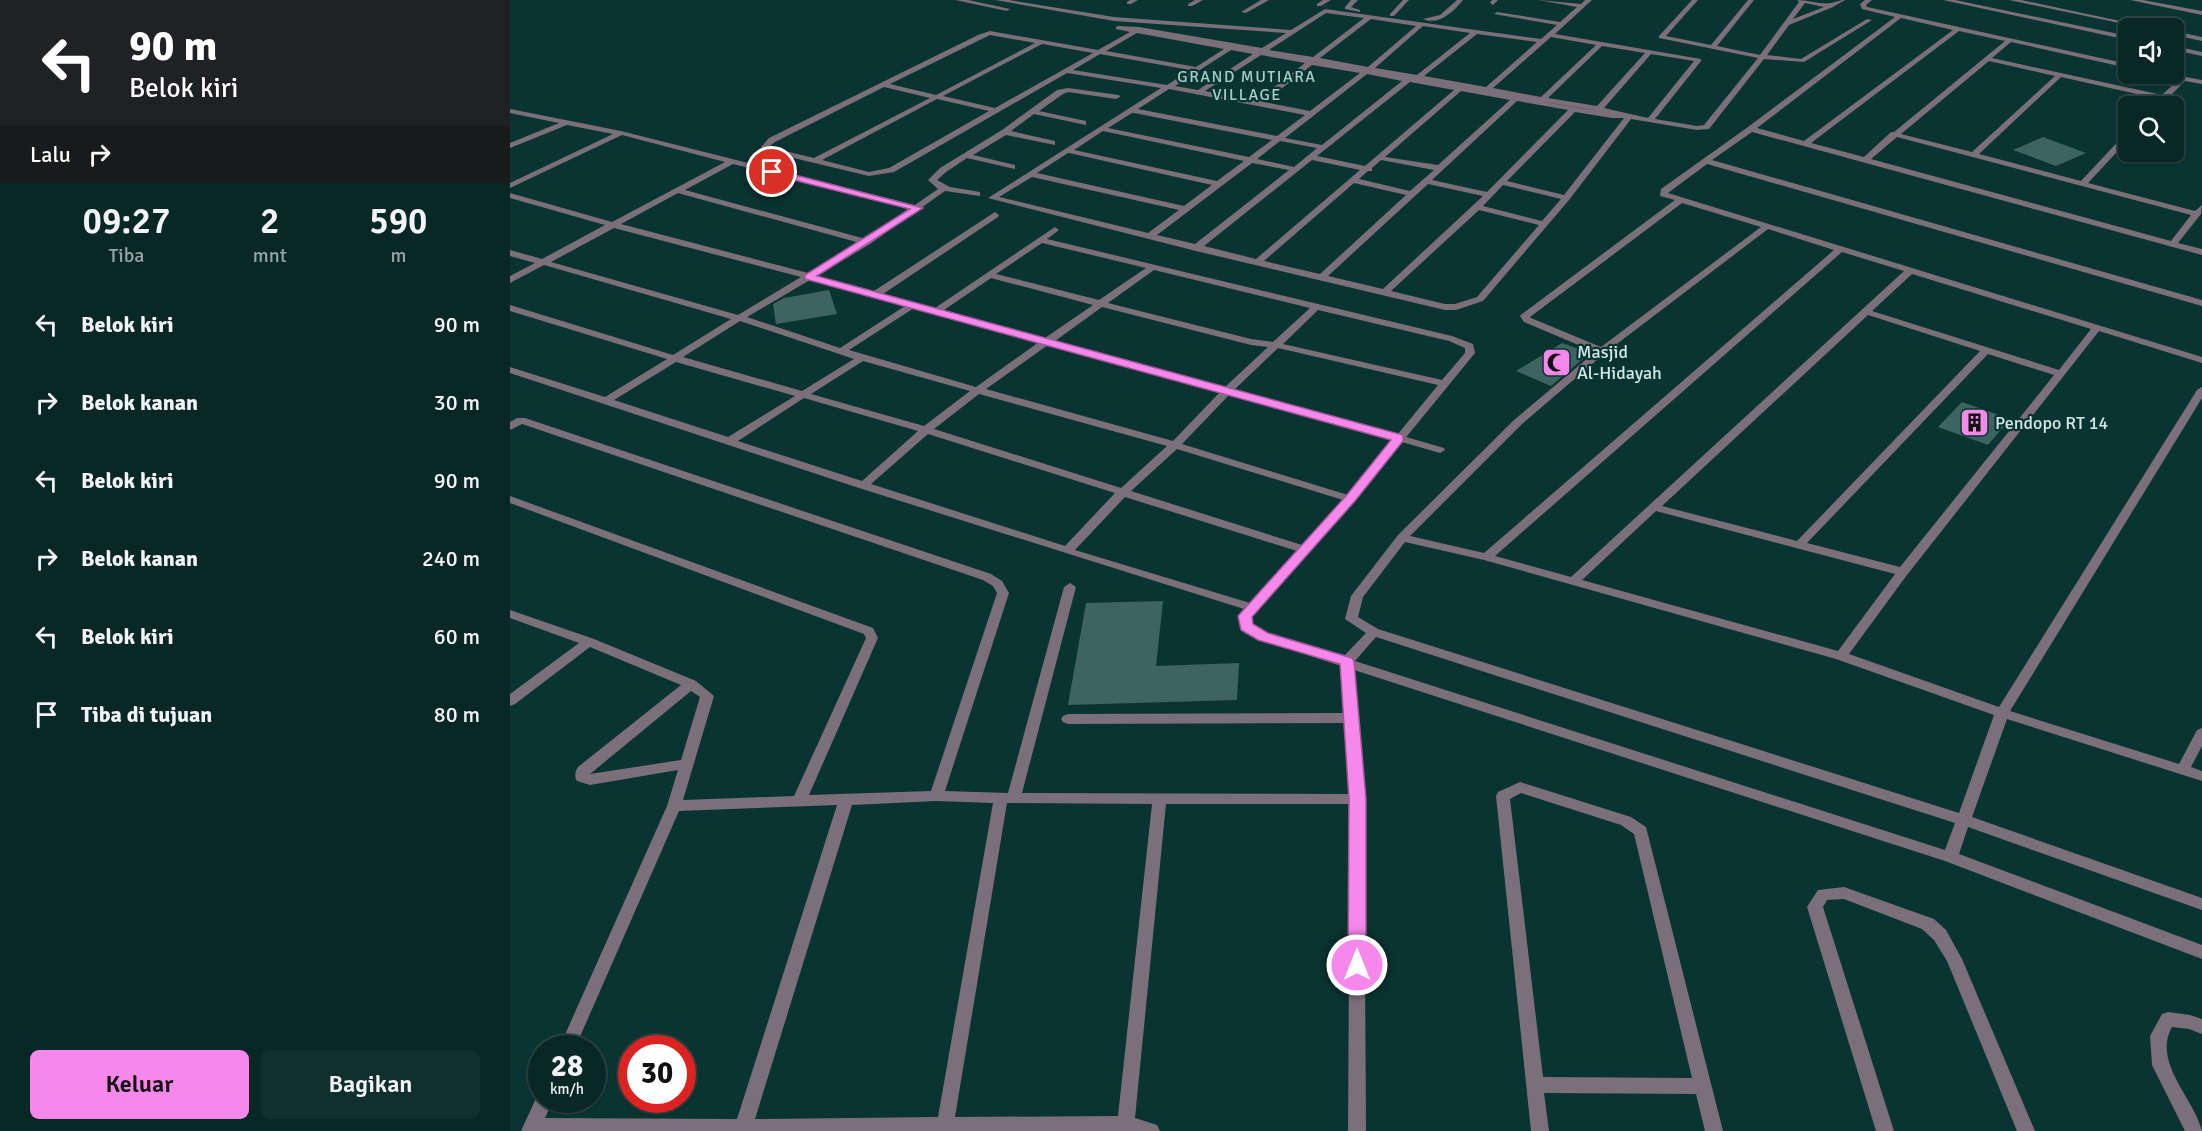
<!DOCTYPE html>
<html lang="id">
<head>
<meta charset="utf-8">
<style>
	:root { --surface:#082725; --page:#112f2d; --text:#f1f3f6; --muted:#98a5a7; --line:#294442; --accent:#f788eb }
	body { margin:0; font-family:Signika,sans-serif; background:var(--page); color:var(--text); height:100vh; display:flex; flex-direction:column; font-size:22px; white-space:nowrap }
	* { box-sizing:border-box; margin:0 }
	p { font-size:20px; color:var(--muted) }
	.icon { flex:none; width:33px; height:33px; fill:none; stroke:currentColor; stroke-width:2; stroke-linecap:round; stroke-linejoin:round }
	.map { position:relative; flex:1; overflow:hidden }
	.details { display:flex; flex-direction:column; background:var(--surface); width:510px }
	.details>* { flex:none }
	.hud { background:#202124; color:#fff; overflow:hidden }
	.controls { position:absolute; left:1608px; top:18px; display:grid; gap:12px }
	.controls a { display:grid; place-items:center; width:66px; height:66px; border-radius:9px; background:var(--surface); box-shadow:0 2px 4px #0004,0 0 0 2px var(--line); font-size:30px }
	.speed { position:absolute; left:18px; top:1035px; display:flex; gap:12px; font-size:30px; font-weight:700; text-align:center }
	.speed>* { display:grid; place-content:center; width:78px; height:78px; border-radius:50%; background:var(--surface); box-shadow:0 2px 4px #0004,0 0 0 2px var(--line); line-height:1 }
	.speed small { font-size:15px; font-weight:400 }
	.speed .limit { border:9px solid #d22; background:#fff; color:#111 }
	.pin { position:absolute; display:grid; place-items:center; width:51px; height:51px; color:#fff; margin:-26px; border:3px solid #fff; border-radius:50%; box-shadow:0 2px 6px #0007 }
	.me { position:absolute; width:66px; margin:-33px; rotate:0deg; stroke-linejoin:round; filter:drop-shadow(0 0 4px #0008) }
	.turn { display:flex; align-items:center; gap:21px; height:126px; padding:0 30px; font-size:27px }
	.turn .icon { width:78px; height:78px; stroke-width:2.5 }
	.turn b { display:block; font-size:42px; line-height:51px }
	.then { display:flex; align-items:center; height:57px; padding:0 30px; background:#0003; gap:12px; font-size:22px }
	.eta { display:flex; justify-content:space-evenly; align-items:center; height:102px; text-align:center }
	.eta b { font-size:36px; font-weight:600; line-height:42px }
	.cta { display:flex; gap:12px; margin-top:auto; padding:12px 30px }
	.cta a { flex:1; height:69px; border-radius:9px; background:var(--accent); color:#111; font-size:24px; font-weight:600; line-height:69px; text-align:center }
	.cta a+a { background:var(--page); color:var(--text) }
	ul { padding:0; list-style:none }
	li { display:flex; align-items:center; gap:18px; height:78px; padding:0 30px }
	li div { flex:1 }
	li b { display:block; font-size:22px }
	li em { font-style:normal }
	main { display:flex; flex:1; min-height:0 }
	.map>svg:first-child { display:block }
	.building { fill:#3d6460 }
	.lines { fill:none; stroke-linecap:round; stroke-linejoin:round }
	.lane { fill:#7b6f79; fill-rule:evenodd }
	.street { fill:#7b6f79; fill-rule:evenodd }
	.route { fill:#f788eb; stroke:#a15899; stroke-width:1.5 }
	.labels { text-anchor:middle; stroke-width:4.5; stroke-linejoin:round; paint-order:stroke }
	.far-neighbourhood-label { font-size:16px; letter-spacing:1.5px; fill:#a5d0cb; stroke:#0a3431 }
	.poi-label { font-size:18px; fill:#d3e8e5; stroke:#0a3431; text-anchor:start }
</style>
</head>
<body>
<main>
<section class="details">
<div class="hud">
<div class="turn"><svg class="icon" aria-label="left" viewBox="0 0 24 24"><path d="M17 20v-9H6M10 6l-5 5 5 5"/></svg><div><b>90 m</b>Belok kiri</div></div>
<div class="then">Lalu<svg class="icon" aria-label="right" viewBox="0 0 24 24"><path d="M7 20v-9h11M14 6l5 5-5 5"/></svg></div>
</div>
<div class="eta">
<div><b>09:27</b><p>Tiba</p></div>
<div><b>2</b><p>mnt</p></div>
<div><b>590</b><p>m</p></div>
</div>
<ul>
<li><svg class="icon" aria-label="left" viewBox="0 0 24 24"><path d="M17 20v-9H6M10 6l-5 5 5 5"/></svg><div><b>Belok kiri</b></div><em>90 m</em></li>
<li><svg class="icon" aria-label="right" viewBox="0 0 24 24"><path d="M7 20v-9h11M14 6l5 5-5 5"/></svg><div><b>Belok kanan</b></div><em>30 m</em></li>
<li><svg class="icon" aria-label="left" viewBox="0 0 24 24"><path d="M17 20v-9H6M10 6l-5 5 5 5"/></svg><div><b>Belok kiri</b></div><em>90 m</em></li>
<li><svg class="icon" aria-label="right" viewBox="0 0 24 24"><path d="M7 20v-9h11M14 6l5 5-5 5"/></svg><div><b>Belok kanan</b></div><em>240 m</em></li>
<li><svg class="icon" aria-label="left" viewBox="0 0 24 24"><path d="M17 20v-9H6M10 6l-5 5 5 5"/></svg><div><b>Belok kiri</b></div><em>60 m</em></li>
<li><svg class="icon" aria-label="arrive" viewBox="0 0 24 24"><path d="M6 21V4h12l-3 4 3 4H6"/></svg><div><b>Tiba di tujuan</b></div><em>80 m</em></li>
</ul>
<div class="cta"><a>Keluar</a><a>Bagikan</a></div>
</section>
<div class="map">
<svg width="1692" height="1131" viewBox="0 0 1692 1131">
	<rect width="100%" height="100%" fill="#0a3431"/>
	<g class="building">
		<path d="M1533 137 1576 153 1546 166 1503 150Z"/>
		<path d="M319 290 327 314 266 324 263 304 274 298Z"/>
		<path d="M1052 343 1080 353 1041 386 1006 371Z"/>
		<path d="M1452 402 1500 419 1478 445 1428 427Z"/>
		<path d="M653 601 646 666 729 663 727 700 558 705 576 603Z"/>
	</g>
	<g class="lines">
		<path class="lane" d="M889 435 934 448 935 450 930 453 885 440 884 438Z"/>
		<g class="street">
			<path d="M445 0H458L500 9 497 11Z"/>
			<path d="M485 0H499L604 17 781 30 815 9 1031 39 1047 25 984 14 987 12 1050 22 1067 7 1028 0 1071 4 1075 0H1082L1045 34 1191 59V61L1145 119 1187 126 1194 125 1248 58 1149 38V36L1182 0H1188L1156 36 1201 45 1238 0H1244L1207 46 1250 55 1289 2 1287 0C1296 0 1314 5 1321 3 1327 2 1329 0 1335 0L1323 7 1279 25 1257 55 1291 59 1357 19 1362 20 1294 62 1254 59 1199 129 1187 130 1121 119 1059 200 973 301 946 310H935L686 251 478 198 651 88 557 73 384 172 359 176 254 151 251 147 259 138 468 35 480 31 588 50 620 32 606 29V27L608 26 629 27 752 48 776 33 604 21ZM1295 3 1314 7 1283 19ZM816 13 854 18 803 57 759 50ZM861 19 906 26 858 67 810 58ZM913 26 960 33 907 75 865 68ZM627 33 714 49 686 67 596 51ZM967 34 1027 42 976 87 914 76ZM480 35 525 43 426 95 380 84ZM1041 37 1086 45 1031 97 983 88ZM532 44 583 53 485 108 433 96ZM1092 46 1135 53 1087 106 1038 98ZM721 50 743 54 688 90 665 86ZM590 54 680 70 657 85 563 70ZM1141 54 1184 61 1138 118 1094 108ZM751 55 795 63 746 101 695 91ZM802 65 850 73 800 111 754 102ZM857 74 892 81 812 145 775 138ZM900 82 944 90 855 166 807 156ZM374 87 420 98 304 158 259 147 265 142ZM659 89 795 115 767 136 628 109ZM951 91 1000 100 928 165 875 157ZM427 99 479 111 379 168 359 172 312 160ZM1007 101 1058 110 977 192 922 180ZM1034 102H1035L1084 110H1083ZM1065 112 1102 118H1114L1054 195 997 181ZM622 113H624L762 140 739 157 598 128ZM593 131 734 161 707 181 564 150ZM770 141 807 148 784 167 747 159ZM558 153H559L702 185 674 206 527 173ZM802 160 850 170 746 259 694 246ZM871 160 924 170 900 191 849 179 858 171H862V168ZM742 163 779 170 685 244 647 235ZM522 177 669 210 638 233 489 197ZM844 183 896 195 810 274 754 261ZM918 184 973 196 873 289 818 276ZM993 185 1051 199 1032 221 973 206ZM969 210 1029 225 967 297 945 304H935L881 291Z"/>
			<path d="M620 0H628L621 4H617V2Z"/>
			<path d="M685 0H693L682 6H678V4Z"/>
			<path d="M751 0H759L736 13 731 12Z"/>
			<path d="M813 0H821L811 6H807V4Z"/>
			<path d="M841 0H848L841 7 850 10V12L835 9V7Z"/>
			<path d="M893 0H899L884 16H880V14Z"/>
			<path d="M947 0H953C943 12 929 26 913 19L930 15Z"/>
			<path d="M982 0H988L983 5 980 3Z"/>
			<path d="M1355 0H1362L1356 5 1357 7 1362 8 1618 64V68L1501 42 1482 58 1652 95 1669 79 1650 75 1649 74H1660L1692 80V84L1675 81 1650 106H1643L1649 99 1551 77 1469 154 1571 181 1615 134H1618V140L1578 183 1685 211 1692 205 1691 214 1668 243 1692 249V255L1242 132 1202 160 1692 300V306L1197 164 1158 193 1692 357V363L1589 331 1397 575 1339 654 1489 707 1687 390 1692 387V398L1500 711 1669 764 1687 730 1692 728V746L1681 767 1692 771V781L1497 719 1462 817 1692 898V910L1458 827 1449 854 1692 945V959L1435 861 844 670 854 799 856 1131H838L840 804H656L625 1118 647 1125 650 1131H11L28 1094 32 1093V1100H43L35 1118 227 1119 327 805 169 811 65 1048H49L157 806 168 770 80 785 67 781C64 776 65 772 68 767L171 685 80 647 5 704 0 706V694L69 643 0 618V610L84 639 186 681 204 696 173 800 284 796 356 638 354 634 0 503V496L363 628 368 638 299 795 421 791 487 593 483 586 473 580 12 424 0 430V422L7 418H15L481 574 492 581 499 593 435 791 498 793 554 587 560 583 566 587 512 793 839 794 835 723 558 724 553 722 551 719 553 716 558 714 834 713 831 666 749 639 732 630 729 616 734 609 349 488 0 373V367L95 397 157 359 0 311V305L163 355 221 319 34 265 0 283V276L25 263 0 256V250L32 259 95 225 0 198V193L102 222 215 162 112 135 0 188V183L103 134 57 125 0 148V143L49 123 0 113V109L111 131 405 205 428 189 418 180 430 168 492 130 547 90 558 88 609 95 610 97 606 99 558 92 553 94 529 111 576 121V125L524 114 501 131 545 141V145L496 135 463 155 505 165V169L457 158 436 172 427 180 440 187 470 192V196L435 191 360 244 307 276 364 291 485 212 489 215 488 217 373 294 425 308 545 227 549 230 537 239 942 336 963 344 965 353 844 501 741 617 742 625 757 633 833 657 856 633 835 619 841 596 888 535 1004 420 1085 352 1014 322 1010 316 1012 314 1165 200 1150 196 1151 189 1238 127 1385 17 1352 9 1350 4ZM1391 18 1443 30 1294 141 1247 128ZM1449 31 1495 41 1384 132H1381L1354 157 1301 143ZM1479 61 1545 76 1462 152 1391 134ZM1387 137 1681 215 1661 241 1361 159ZM223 164 399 208 356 239 175 190ZM168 193 350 243 298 273 111 224ZM1172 203 1251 227 1091 347 1021 318 1020 317ZM104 228 291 277 228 315 41 262ZM1258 229 1324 250 974 553 900 536 1012 424 1095 353ZM532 243 636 268 589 300 486 274ZM1332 252 1394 271 1061 577 985 556ZM644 270 800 308 763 342 741 339 598 303ZM1402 274 1581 329 1549 370 1362 311ZM481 278 583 305 535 338 434 310ZM300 280 395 306 330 348 237 317ZM592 307 741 345 758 347 715 387 545 341ZM404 308 529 342 466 387 339 350ZM808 310 939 341 955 348V353L932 380 773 344ZM1358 315 1470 351 1287 541 1152 506ZM230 321 344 359 292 391 173 357ZM538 345 710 392 663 441 476 389ZM768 348 928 385 888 434 724 390ZM1478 354 1544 375 1390 567 1297 543ZM353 361 460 391 414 426 301 394ZM166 362 285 396 218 437 104 400ZM469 394 657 446 611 488 424 429ZM719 395 883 440 838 495 672 444ZM294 398 408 431 352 481 228 441ZM418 434 605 493 555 546 361 484ZM667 449 833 500 792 545 621 491ZM615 497 787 551 740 603 565 550ZM1146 511 1385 574 1328 651 1072 580ZM895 542 974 560 1326 659 1484 715 1449 813 868 629 848 617 853 597ZM866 637 1445 823 1435 850 845 661ZM181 691 190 697 171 760 80 774ZM426 801 483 803 428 1117 245 1119 342 805ZM497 803 642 804 608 1116 445 1117Z"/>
			<path d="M1433 0H1445L1618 36V40Z"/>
			<path d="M1499 0H1511L1643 28H1633Z"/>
			<path d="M1620 0H1633L1692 11V15Z"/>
			<path d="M1664 31 1692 37V41L1664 35Z"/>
			<path d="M1664 46 1692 52V56L1664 50Z"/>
			<path d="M1010 782 1121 817 1136 827 1213 1131H1195L1186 1094 1034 1093 1039 1131H1021L986 796 988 792ZM1011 793 1111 825 1124 834 1182 1078 1033 1077 1000 799Z"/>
			<path d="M1334 887 1424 919 1436 930 1452 959 1525 1131H1507L1437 961 1424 940 1412 929 1334 899 1317 900 1313 907 1384 1131H1366L1297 907 1308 890Z"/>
			<path d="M1658 1012 1680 1015 1692 1019V1034L1679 1029 1662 1027C1642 1062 1684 1098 1692 1131H1675L1642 1065 1640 1036 1652 1014Z"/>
		</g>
	</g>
	<path class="route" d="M262 169 413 208 307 276 893 435V441L845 501 742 617 743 624 758 633 842 658 844 661 856 799V965L854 971 847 973 841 971 838 965 839 799 830 664 748 640 731 630 728 616 836 496 881 440 295 279V275L400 209 259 174V170Z"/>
	<defs>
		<symbol id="mosque-square" viewBox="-11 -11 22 22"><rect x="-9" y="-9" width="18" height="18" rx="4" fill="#f788eb" stroke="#0a3431"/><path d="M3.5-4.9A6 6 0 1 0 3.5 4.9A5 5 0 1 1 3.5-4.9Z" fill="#111"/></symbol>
		<symbol id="building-square" viewBox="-11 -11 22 22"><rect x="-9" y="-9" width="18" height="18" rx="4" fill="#f788eb" stroke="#0a3431"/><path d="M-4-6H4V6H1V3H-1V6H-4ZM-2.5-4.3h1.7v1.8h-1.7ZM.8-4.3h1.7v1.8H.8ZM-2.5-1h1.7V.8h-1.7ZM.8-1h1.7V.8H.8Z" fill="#111"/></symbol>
	</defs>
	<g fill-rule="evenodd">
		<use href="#mosque-square" x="1030" y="346" width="33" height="33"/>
		<use href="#building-square" x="1448" y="406" width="33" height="33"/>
	</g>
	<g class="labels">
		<g class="far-neighbourhood-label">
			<text x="737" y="82">GRAND MUTIARA<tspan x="737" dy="18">VILLAGE</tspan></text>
		</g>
		<g class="poi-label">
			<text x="1067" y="358">Masjid<tspan x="1067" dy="21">Al-Hidayah</tspan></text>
			<text x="1485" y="429">Pendopo RT 14</text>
		</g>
	</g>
</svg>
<div class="controls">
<a><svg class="icon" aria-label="sound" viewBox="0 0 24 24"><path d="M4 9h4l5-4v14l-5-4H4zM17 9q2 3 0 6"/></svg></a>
<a><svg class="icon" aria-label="search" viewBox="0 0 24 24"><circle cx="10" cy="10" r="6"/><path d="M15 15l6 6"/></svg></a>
</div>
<div class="speed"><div>28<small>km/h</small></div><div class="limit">30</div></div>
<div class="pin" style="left:262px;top:172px;background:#d93025"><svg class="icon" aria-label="arrive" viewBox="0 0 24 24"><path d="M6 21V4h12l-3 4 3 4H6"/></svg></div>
<svg class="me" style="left:847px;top:965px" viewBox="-20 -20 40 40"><circle r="17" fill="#f788eb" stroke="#fff" stroke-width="3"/><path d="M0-11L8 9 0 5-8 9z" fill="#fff"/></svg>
</div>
</main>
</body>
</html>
